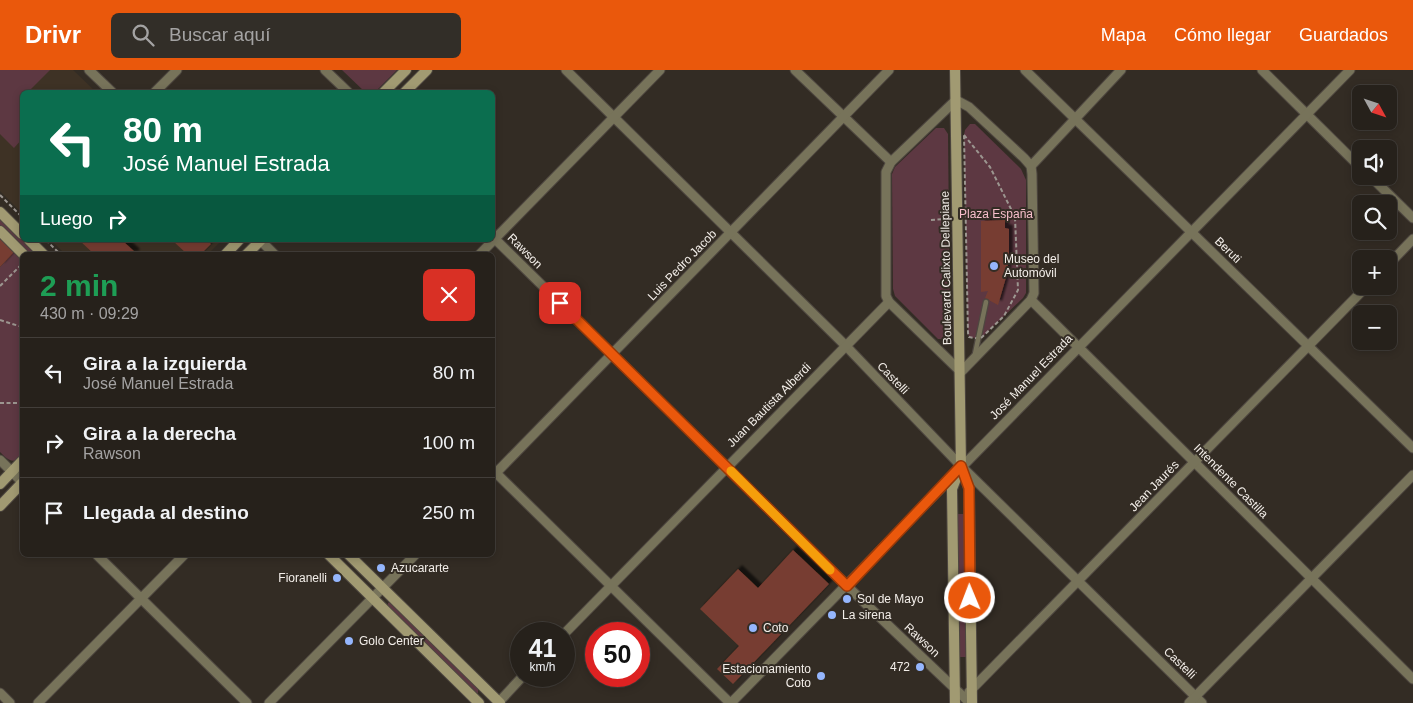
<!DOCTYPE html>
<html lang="es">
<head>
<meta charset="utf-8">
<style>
	:root { --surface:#26211b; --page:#322e28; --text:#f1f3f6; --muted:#a4a3a3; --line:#423e3a; --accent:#ea580c }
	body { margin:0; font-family:Helvetica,sans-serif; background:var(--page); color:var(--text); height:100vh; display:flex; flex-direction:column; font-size:19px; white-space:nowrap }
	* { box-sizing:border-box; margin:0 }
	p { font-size:16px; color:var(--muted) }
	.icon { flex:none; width:28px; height:28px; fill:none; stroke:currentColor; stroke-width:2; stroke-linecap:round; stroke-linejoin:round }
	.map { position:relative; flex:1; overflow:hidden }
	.panel { position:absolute; left:20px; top:182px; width:475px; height:305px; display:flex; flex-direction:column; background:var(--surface); border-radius:8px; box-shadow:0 2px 8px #0003,0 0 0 1px var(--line) }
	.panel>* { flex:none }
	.hud { position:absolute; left:20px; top:20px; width:475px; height:152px; border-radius:8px; box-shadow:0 2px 8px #0003,0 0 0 1px var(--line); background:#0b6e4f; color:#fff; overflow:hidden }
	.needle { width:32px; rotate:130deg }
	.tools { position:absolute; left:1352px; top:15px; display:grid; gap:10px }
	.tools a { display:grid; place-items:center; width:45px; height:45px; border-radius:8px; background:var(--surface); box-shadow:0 2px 8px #0003,0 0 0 1px var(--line); font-size:25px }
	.speed { position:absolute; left:510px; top:552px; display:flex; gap:10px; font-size:25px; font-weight:700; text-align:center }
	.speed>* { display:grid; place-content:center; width:65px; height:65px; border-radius:50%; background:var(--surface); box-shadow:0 2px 8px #0003,0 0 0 1px var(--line); line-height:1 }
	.speed small { font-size:12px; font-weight:400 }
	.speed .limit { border:8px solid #d22; background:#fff; color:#111 }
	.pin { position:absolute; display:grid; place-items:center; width:42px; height:42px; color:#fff; margin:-21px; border-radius:10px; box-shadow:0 2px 8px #0006 }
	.me { position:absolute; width:55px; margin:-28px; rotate:359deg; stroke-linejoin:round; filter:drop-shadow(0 0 4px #0008) }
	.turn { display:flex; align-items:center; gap:18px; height:105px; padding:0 20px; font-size:22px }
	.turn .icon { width:65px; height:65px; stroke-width:2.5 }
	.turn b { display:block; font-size:35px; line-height:42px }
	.then { display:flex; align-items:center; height:48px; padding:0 20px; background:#0003; gap:10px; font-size:19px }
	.round { display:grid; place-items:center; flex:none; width:52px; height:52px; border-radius:8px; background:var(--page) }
	.headline { display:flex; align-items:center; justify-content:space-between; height:85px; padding:0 20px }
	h1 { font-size:30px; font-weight:800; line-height:38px; color:#1e9e55 }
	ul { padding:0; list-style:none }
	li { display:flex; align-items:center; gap:15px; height:70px; padding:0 20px; border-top:1px solid var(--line) }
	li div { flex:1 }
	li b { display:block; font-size:19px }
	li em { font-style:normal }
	header { display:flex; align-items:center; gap:30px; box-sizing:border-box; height:70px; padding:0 25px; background:var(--accent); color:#fff }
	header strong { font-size:24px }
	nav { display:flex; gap:28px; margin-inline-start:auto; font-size:18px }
	.search { width:350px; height:45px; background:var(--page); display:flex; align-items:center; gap:12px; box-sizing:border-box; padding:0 18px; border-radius:8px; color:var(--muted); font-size:19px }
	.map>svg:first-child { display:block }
	.built { fill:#3e3225 }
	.green { fill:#5d3842 }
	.building { fill:#773e30; filter:url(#shadow) }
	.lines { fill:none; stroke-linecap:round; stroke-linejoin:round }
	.lane-casing { stroke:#4e4740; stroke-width:7 }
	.street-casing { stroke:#4e4740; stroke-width:11 }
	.secondary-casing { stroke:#4e4740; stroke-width:12 }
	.path { stroke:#9c9690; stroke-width:2; stroke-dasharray:4 2.5; stroke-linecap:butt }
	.lane { stroke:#77735a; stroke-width:4.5 }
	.street { stroke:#77735a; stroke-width:9 }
	.secondary { stroke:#a19a72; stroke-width:10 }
	.route-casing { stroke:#983908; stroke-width:12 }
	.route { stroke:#ea580c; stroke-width:9 }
	.slow { stroke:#f59e0b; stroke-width:9 }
	.poi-dot { fill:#95b6fd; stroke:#332c24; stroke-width:2 }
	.labels { text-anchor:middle; stroke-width:4; stroke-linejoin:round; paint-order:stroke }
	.park-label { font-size:12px; fill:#f7becb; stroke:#332c24 }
	.street-label { font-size:12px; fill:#f3eee9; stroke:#332c24 }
	.poi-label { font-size:12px; fill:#f3eee9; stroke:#332c24; text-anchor:start }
</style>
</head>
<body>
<header>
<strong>Drivr</strong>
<div class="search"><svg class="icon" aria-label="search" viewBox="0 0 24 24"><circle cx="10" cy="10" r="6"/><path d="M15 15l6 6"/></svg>Buscar aquí</div>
<nav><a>Mapa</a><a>Cómo llegar</a><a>Guardados</a></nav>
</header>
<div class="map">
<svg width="1413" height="633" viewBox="0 0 1413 633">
	<defs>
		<filter id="shadow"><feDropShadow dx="4" dy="-4" stdDeviation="1" flood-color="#0009"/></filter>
	</defs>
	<rect width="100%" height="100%" fill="#332c24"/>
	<g class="built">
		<path d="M0 0H73L96 22H22V143L0 121Z"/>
		<path d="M51 170H222L207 185H66Z"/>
	</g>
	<g class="green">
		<path d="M0 0H50L28 22H22V69L14 78 0 64Z"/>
		<path d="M342 0H397L375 22H365Z"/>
		<path d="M970 54H975L1021 99 1026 110V223L1023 228 980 269 969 267 968 263 964 65 965 60Z"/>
		<path d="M936 58H944L948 64 950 264C947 269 944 269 938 269L895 226 893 219 892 104 895 97Z"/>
		<path d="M0 148 37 185H30L0 156Z"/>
		<path d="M15 181 22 189V386C13 395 8 390 0 382V197Z"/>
		<path d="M956 444H964L966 587H958Z"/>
		<path d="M390 532 478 619V623H476L388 537V533Z"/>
	</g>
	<g class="building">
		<path d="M1005 150V158L1009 159V184L1007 204 998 235 985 228 988 221 981 222V151Z"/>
		<path d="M0 167 15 181 0 197Z"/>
		<path d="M79 170H126L124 172 136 183 134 185H95Z"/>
		<path d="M172 170H207L211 174 200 185H188Z"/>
		<path d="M793 480 829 514 733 614 717 599 739 576 700 539 738 499 758 518Z"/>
	</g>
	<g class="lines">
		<defs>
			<path id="lane" d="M975 284 986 232"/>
			<g id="street">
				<path d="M89 0 112 22"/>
				<path d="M325 0 348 22"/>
				<path d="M566 0 846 276 961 396 1202 633"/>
				<path d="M795 0 891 92"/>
				<path d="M1025 0 1413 378"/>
				<path d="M1262 0 1361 98"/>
				<path d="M155 22 177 0"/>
				<path d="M956 30 969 37 1024 88 1031 96 1032 104 1034 223 1031 230 961 302 889 232 886 226V102L891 92Z"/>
				<path d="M1031 96 1121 0"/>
				<path d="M1370 106 1413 148"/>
				<path d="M492 166 847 516 970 633"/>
				<path d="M260 170 275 185"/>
				<path d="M479 185 660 0"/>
				<path d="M1389 194 1413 169"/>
				<path d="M1031 230 1413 609"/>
				<path d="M0 390 22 412"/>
				<path d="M493 400 730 633"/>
				<path d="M492 407 889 0"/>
				<path d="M97 485 247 633"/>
				<path d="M564 564 889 232"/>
				<path d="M969 622 1367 216"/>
				<path d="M0 623 10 633"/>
				<path d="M38 633 184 485"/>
				<path d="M269 633 415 485"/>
				<path d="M498 633 523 606"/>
				<path d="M731 633 1350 0"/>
				<path d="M1189 633 1413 405"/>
			</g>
			<g id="secondary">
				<path d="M955 0 961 396 969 418 972 633"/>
				<path d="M384 22 406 0"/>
				<path d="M405 22 427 0"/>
				<path d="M0 142 22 164"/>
				<path d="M0 161 24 185"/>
				<path d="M29 170 44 185"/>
				<path d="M225 185 239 170"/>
				<path d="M246 185 261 170"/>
				<path d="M0 414 22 391"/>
				<path d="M0 436 22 413"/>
				<path d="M329 485 479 633"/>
				<path d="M349 485 500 633"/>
				<path d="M955 633 952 419 961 396"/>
			</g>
		</defs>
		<use href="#lane" class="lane-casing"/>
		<use href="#street" class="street-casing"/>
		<use href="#secondary" class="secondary-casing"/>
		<g class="path">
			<path d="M964 65 990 97 1015 147 1018 220 1004 246 980 269 969 267 968 263Z"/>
			<path d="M0 125 22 147"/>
			<path d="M931 150 946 149"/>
			<path d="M46 170 61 185"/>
			<path d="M0 216 21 195"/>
			<path d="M0 250 22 257"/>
			<path d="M0 333H21"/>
		</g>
		<use href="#lane" class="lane"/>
		<use href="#street" class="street"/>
		<use href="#secondary" class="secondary"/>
	</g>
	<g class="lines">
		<defs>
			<path id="route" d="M560 233 847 516 961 396 969 418 970 528"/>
		</defs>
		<use href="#route" class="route-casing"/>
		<use href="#route" class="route"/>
		<path class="slow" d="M731 401 830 500"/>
	</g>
	<g class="poi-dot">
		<circle cx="994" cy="196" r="5"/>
		<circle cx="381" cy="498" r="5"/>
		<circle cx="337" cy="508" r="5"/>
		<circle cx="847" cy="529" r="5"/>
		<circle cx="832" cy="545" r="5"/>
		<circle cx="753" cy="558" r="5"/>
		<circle cx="349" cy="571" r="5"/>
		<circle cx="920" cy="597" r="5"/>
		<circle cx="821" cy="606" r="5"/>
	</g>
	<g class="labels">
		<g class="park-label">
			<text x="996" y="148">Plaza España</text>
		</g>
		<g class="street-label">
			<text transform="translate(1228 180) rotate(44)" y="4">Beruti</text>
			<text transform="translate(525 181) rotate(45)" y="4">Rawson</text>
			<text transform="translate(682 195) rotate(-46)" y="4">Luis Pedro Jacob</text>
			<text transform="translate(946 198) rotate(-91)" y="4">Boulevard Calixto Dellepiane</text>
			<text transform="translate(1031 307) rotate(-46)" y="4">José Manuel Estrada</text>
			<text transform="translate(893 308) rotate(46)" y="4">Castelli</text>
			<text transform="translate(769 335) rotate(-45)" y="4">Juan Bautista Alberdi</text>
			<text transform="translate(1231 411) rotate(45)" y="4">Intendente Castilla</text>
			<text transform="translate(1154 416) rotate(-46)" y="4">Jean Jaurés</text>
			<text transform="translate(922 570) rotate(43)" y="4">Rawson</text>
			<text transform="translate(1180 593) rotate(44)" y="4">Castelli</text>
		</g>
		<g class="poi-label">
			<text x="1004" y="193">Museo del<tspan x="1004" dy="14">Automóvil</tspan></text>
			<text x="391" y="502">Azucararte</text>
			<text x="327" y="512" text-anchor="end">Fioranelli</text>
			<text x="857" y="533">Sol de Mayo</text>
			<text x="842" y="549">La sirena</text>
			<text x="763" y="562">Coto</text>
			<text x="359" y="575">Golo Center</text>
			<text x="910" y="601" text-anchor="end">472</text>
			<text x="811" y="603" text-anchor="end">Estacionamiento<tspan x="811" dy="14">Coto</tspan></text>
		</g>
	</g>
</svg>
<div class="tools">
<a><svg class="needle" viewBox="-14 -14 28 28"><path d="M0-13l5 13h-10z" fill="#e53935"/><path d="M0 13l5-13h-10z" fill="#a4a3a3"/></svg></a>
<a><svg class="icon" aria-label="sound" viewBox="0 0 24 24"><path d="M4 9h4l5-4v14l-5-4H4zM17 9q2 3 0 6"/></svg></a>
<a><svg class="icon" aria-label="search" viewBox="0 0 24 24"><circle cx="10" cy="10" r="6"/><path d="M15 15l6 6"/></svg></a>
<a>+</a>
<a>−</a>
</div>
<div class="speed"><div>41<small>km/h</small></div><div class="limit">50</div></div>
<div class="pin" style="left:560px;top:233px;background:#d93025"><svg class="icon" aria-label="arrive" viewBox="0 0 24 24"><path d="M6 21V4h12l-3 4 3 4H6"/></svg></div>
<svg class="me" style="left:970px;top:528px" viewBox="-20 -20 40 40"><circle r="17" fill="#ea580c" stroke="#fff" stroke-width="3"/><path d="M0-11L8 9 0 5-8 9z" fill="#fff"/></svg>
<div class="hud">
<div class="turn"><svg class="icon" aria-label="left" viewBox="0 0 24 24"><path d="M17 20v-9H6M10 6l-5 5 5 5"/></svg><div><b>80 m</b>José Manuel Estrada</div></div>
<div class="then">Luego<svg class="icon" aria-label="right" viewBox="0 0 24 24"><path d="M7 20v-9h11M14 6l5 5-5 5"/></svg></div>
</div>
<section class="panel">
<div class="headline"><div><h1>2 min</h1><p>430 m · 09:29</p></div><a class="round" style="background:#d93025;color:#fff"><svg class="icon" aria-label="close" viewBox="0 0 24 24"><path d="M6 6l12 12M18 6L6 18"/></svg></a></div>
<ul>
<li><svg class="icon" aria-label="left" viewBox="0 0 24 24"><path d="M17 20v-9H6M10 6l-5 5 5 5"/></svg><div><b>Gira a la izquierda</b><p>José Manuel Estrada</p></div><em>80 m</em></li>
<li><svg class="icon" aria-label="right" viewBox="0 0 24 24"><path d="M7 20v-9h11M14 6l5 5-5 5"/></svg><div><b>Gira a la derecha</b><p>Rawson</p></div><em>100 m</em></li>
<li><svg class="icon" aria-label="arrive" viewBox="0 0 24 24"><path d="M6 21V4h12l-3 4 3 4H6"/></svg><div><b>Llegada al destino</b></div><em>250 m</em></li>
</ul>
</section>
</div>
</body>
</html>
